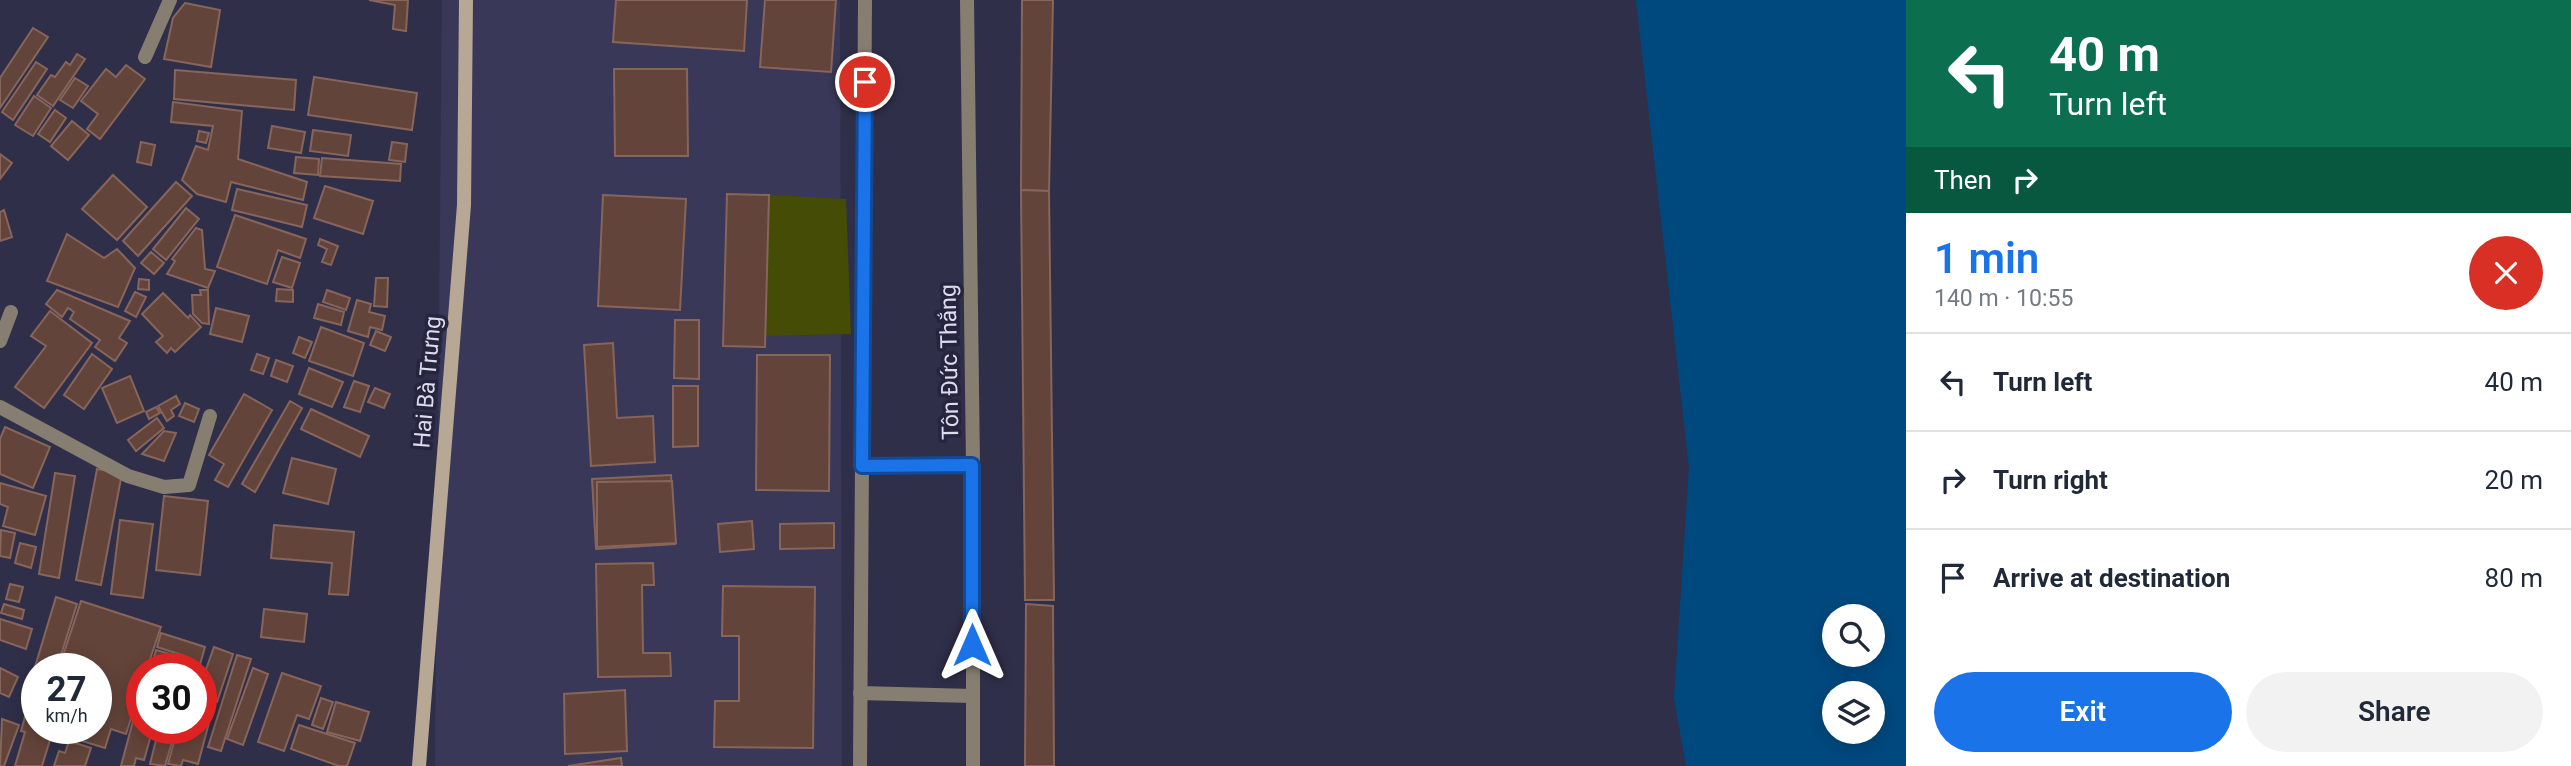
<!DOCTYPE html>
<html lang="en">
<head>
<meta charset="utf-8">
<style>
	:root { --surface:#fff; --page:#f2f2f3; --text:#1f2937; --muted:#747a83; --line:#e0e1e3; --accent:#1a73e8 }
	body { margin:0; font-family:Roboto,sans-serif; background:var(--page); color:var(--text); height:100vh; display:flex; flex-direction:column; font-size:26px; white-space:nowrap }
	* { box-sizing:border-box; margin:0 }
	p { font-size:23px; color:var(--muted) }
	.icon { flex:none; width:38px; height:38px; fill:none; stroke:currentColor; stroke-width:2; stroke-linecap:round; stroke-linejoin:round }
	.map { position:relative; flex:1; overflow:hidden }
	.panel { display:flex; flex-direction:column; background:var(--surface); width:665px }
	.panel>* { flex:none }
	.guide { background:#0b6e4f; color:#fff; overflow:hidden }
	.controls { position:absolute; left:1822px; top:604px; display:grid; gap:14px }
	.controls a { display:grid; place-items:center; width:63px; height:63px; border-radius:50%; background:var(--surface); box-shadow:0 4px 18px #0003; font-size:35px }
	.speed { position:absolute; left:21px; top:653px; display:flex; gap:14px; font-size:35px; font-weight:700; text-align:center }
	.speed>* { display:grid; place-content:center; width:91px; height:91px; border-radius:50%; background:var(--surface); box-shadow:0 4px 18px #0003; line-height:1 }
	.speed small { font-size:18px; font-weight:400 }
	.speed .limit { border:10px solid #d22; background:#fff; color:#111 }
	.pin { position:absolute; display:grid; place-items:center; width:60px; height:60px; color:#fff; margin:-30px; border:4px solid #fff; border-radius:50%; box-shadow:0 2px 7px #0007 }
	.me { position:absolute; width:77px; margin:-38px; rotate:0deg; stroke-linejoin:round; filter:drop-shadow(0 0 5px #0008) }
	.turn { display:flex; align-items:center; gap:24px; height:147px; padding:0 28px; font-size:32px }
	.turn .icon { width:91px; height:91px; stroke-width:2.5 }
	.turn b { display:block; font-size:49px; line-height:60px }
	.then { display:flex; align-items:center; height:66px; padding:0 28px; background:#0003; gap:14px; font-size:26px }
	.round { display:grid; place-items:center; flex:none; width:74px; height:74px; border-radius:37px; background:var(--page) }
	.headline { display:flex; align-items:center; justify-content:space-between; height:119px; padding:0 28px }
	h1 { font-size:42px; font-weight:600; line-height:52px; color:var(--accent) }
	.primary-button { display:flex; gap:14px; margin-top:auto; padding:14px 28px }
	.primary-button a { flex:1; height:80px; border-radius:42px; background:var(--accent); color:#fff; font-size:28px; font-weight:600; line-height:80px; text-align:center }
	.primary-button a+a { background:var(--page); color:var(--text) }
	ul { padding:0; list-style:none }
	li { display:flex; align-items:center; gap:21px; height:98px; padding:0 28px; border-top:2px solid var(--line) }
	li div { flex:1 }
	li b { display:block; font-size:26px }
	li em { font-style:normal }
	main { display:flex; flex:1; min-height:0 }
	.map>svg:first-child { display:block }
	.built { fill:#393858 }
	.green { fill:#444c06 }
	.water { fill:#00497f; fill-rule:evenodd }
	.building { fill:#63443a; stroke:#87655b; stroke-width:2 }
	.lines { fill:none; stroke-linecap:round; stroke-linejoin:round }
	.street { stroke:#877e72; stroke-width:14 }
	.secondary { stroke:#b7a895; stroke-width:14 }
	.route-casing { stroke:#114b97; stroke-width:18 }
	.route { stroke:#1a73e8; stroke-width:12 }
	.labels { text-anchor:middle; stroke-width:7; stroke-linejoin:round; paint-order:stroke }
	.street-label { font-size:23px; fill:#dcdced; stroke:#26253f }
</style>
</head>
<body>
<main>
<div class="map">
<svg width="1906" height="766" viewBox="0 0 1906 766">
	<rect width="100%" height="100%" fill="#302f4a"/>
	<path class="built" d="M442 0H840L842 766H435Z"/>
	<path class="green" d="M769 195 846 199 851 334 766 336Z"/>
	<path class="water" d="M1636 0H1906V766H1686L1674 698 1689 467ZM1834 616H1872V654H1834ZM1834 693H1872V732H1834Z"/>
	<g class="building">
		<path d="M369 0H408L406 31 393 29 395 5Z"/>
		<path d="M616 0H747L744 51 613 42Z"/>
		<path d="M765 0H836L831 72 760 67Z"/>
		<path d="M1022 0H1053L1049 191 1021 190Z"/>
		<path d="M185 3 220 10 211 67 164 59 173 18Z"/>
		<path d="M33 28 48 37 0 108V78Z"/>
		<path d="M77 54 85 59 53 106 37 95 51 75 55 77 66 62 70 65Z"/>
		<path d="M36 62 47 69 13 120 2 112Z"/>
		<path d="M126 65 145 79 100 139 87 129 98 114 81 101 106 69 116 77Z"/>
		<path d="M614 69H687L688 156H615Z"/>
		<path d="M175 70 296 80 294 110 174 99Z"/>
		<path d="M314 77 417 93 412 130 308 115Z"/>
		<path d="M75 78 88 86 73 108 60 100Z"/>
		<path d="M34 96 51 108 33 136 15 125Z"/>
		<path d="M173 102 242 111 238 159 307 182 303 200 231 182 226 202 197 194 182 180 196 146 208 150 213 126 171 122Z"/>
		<path d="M55 110 66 118 50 142 38 134Z"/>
		<path d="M72 121 89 135 68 160 51 146Z"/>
		<path d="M272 126 305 132 301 153 268 148Z"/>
		<path d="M313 130 351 135 348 156 310 151Z"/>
		<path d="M199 131 209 133 206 143 197 141Z"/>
		<path d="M141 142 155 145 151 165 137 162Z"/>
		<path d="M392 142 407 144 405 162 389 160Z"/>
		<path d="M0 154 12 163 0 179Z"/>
		<path d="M296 157 319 159 318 175 294 173Z"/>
		<path d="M322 158 401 164 400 181 320 176Z"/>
		<path d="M113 175 147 207 117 240 82 209Z"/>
		<path d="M176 182 192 196 138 256 123 241Z"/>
		<path d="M325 186 373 201 363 234 314 218Z"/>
		<path d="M237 189 307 205 302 227 232 210Z"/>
		<path d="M1021 190 1049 191 1054 600H1025Z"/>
		<path d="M727 194 769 195 765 347 723 346Z"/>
		<path d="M603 195 686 199 680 310 598 306Z"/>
		<path d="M186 208 199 219 166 260 153 249Z"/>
		<path d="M4 210 12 237 0 241V212Z"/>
		<path d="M235 215 306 239 300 258 278 250 267 284 217 267Z"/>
		<path d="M196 228 202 230 205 269 215 271 208 288 167 274 175 261 172 259Z"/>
		<path d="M67 234 104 258 117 249 135 268 118 307 47 281Z"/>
		<path d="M320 239 338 246 331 265 322 262 327 249 318 245Z"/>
		<path d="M151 252 164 263 154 274 141 263Z"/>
		<path d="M282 257 300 263 292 288 273 282Z"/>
		<path d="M376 278H388L387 307 374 306Z"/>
		<path d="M139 279 149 280V290L138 289Z"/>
		<path d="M277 289 293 290V302L276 301Z"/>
		<path d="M57 290 130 321 119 338 127 343 115 361 95 347 100 340 70 319 74 312 68 308 62 317 46 304Z"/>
		<path d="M200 290H208L209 324 202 323 193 314 192 295H201Z"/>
		<path d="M327 290 350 298 346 310 323 302Z"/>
		<path d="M135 292 146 297 136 317 125 311Z"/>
		<path d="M163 293 188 318 190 315 201 327 175 352 171 348 167 353 156 342 163 336 142 314Z"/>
		<path d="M357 300 371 304 369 312 385 316 382 330 370 327 368 337 348 331Z"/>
		<path d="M318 304 344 312 341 325 314 318Z"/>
		<path d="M216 308 249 316 242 342 210 334Z"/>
		<path d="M50 311 92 343 44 408 15 387 46 346 31 336Z"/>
		<path d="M675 320H699V379L674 378Z"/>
		<path d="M321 327 364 343 353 376 309 361Z"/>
		<path d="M376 331 391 337 385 351 370 345Z"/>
		<path d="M299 337 312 342 305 358 293 353Z"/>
		<path d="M613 343 617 418 653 416 655 462 591 466 584 345Z"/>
		<path d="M92 354 112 369 84 409 64 395Z"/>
		<path d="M257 354 269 358 263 374 251 370Z"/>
		<path d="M757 355H830L829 491 756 490Z"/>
		<path d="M276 360 293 366 287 382 271 376Z"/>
		<path d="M309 368 343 382 332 407 299 394Z"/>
		<path d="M130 376 144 411 117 423 102 388Z"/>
		<path d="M354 381 369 386 360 412 344 407Z"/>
		<path d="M673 386H698V446L673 447Z"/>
		<path d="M375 388 390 394 384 408 368 402Z"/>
		<path d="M244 394 272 410 228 487 215 480 224 464 209 455Z"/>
		<path d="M176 396 180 404 171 410 174 416 167 421 158 406Z"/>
		<path d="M290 401 302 408 255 492 242 484Z"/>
		<path d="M185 403 199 409 194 422 179 416Z"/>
		<path d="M156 407 160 413 149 419 146 412Z"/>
		<path d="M311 409 369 436 360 457 301 429Z"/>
		<path d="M157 418 164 428 136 451 128 440Z"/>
		<path d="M5 427 50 447 33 488 0 474V439Z"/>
		<path d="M164 431 176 433 164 461 142 454Z"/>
		<path d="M292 458 336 469 328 504 283 493Z"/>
		<path d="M97 469 122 473 101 585 76 580Z"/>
		<path d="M55 473 75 476 59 578 39 574Z"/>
		<path d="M671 475 675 544 596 549 592 479Z"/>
		<path d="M672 481 676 543 597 547V482Z"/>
		<path d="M0 483 46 496 35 535 3 526 8 507 0 504Z"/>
		<path d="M164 496 208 501 200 575 156 570Z"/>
		<path d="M120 520 153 524 143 598 111 594Z"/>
		<path d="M752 521 754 549 720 552 718 524Z"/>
		<path d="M834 523V548L780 549V524Z"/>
		<path d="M274 525 354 532 348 595 329 594 332 563 271 558Z"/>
		<path d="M1 530 15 533 10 558 0 556Z"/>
		<path d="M20 543 36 547 31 568 15 563Z"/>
		<path d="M653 563 654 585H642L643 653H670L671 676 598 677 596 564Z"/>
		<path d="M10 584 23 587 19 602 6 599Z"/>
		<path d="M723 586 815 587 813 748 714 747 715 701H739V636H722Z"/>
		<path d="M56 597 77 604 57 668H37V682L31 680Z"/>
		<path d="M81 601 161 627 147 668H142V685L126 734 111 729 105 748 66 736 68 728H96V668H59Z"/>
		<path d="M4 604 24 610 22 619 1 613Z"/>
		<path d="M1026 604 1053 606 1054 766H1025Z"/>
		<path d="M264 609 307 614 304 642 261 637Z"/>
		<path d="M0 619 32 629 26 649 0 640Z"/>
		<path d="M161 633 205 647 199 668H181L185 656 157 647Z"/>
		<path d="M214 647 233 654 217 702 204 697 210 680 203 678Z"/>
		<path d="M156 650 181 657 178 668H151Z"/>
		<path d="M237 655 251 659 221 751 208 747Z"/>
		<path d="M0 668 18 677 9 697 0 693Z"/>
		<path d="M253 668 268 674 243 745 227 739Z"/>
		<path d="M282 673 321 686 309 719 297 715 284 751 258 742Z"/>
		<path d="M201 680 207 681 202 701 214 704 198 764 183 760 181 766 168 764 178 728H201Z"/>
		<path d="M625 690 627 751 565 754 564 694Z"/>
		<path d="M321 698 333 702 323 729 312 725Z"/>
		<path d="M336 702 369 712 360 741 327 732Z"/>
		<path d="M28 706 37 709V728H63L58 742 50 740 42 766H15L25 732 21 731Z"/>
		<path d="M2 719 19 725 4 766H0Z"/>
		<path d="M133 721 142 723V728H153L144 760 136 758 134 766H121Z"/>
		<path d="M299 725 355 743 347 766H339L291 749Z"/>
		<path d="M159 728H176L165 766 150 764Z"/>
		<path d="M69 741 91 748 85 766H54L59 751 65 753Z"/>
		<path d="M621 758 622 766H568Z"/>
	</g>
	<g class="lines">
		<g class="street">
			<path d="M967 0 973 465V766"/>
			<path d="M145 57 170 0"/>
			<path d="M0 341 11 312"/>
			<path d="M0 407 128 476 164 487 189 485 210 416"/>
			<path d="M862 466 973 465"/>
			<path d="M860 693 972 696"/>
			<path d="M860 766 865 0"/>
		</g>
		<path class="secondary" d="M419 766 464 205 466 0"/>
	</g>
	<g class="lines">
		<defs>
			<path id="route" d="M865 82 862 466 972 465V645"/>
		</defs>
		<use href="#route" class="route-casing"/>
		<use href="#route" class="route"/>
	</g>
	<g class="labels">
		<g class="street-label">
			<text transform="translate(949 362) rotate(-91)" y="8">Tôn Đức Thắng</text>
			<text transform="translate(427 382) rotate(-85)" y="8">Hai Bà Trưng</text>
		</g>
	</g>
</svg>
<div class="controls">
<a><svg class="icon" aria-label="search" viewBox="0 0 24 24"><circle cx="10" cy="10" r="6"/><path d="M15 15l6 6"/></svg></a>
<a><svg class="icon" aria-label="layers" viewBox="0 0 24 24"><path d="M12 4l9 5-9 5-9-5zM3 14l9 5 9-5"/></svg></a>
</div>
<div class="speed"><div>27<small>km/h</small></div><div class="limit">30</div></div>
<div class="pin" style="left:865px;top:82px;background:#d93025"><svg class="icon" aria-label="arrive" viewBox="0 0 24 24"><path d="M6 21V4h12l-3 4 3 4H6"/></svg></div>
<svg class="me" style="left:972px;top:645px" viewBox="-20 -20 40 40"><path d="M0-17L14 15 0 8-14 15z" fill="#1a73e8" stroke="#fff" stroke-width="4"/></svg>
</div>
<section class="panel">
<div class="guide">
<div class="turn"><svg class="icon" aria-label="left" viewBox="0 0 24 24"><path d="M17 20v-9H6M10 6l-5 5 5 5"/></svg><div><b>40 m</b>Turn left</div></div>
<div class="then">Then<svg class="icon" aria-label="right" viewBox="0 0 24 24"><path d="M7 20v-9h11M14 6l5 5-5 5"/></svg></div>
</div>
<div class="headline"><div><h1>1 min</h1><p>140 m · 10:55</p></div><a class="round" style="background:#d93025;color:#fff"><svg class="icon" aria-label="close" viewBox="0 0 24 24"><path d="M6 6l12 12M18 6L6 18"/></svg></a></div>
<ul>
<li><svg class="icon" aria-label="left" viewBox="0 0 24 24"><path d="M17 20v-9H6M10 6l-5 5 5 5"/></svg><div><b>Turn left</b></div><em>40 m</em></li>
<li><svg class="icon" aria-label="right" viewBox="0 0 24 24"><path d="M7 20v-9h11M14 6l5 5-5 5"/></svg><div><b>Turn right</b></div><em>20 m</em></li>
<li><svg class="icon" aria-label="arrive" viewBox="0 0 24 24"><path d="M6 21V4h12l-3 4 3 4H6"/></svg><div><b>Arrive at destination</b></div><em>80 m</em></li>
</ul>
<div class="primary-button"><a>Exit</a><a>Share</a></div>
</section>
</main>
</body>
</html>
